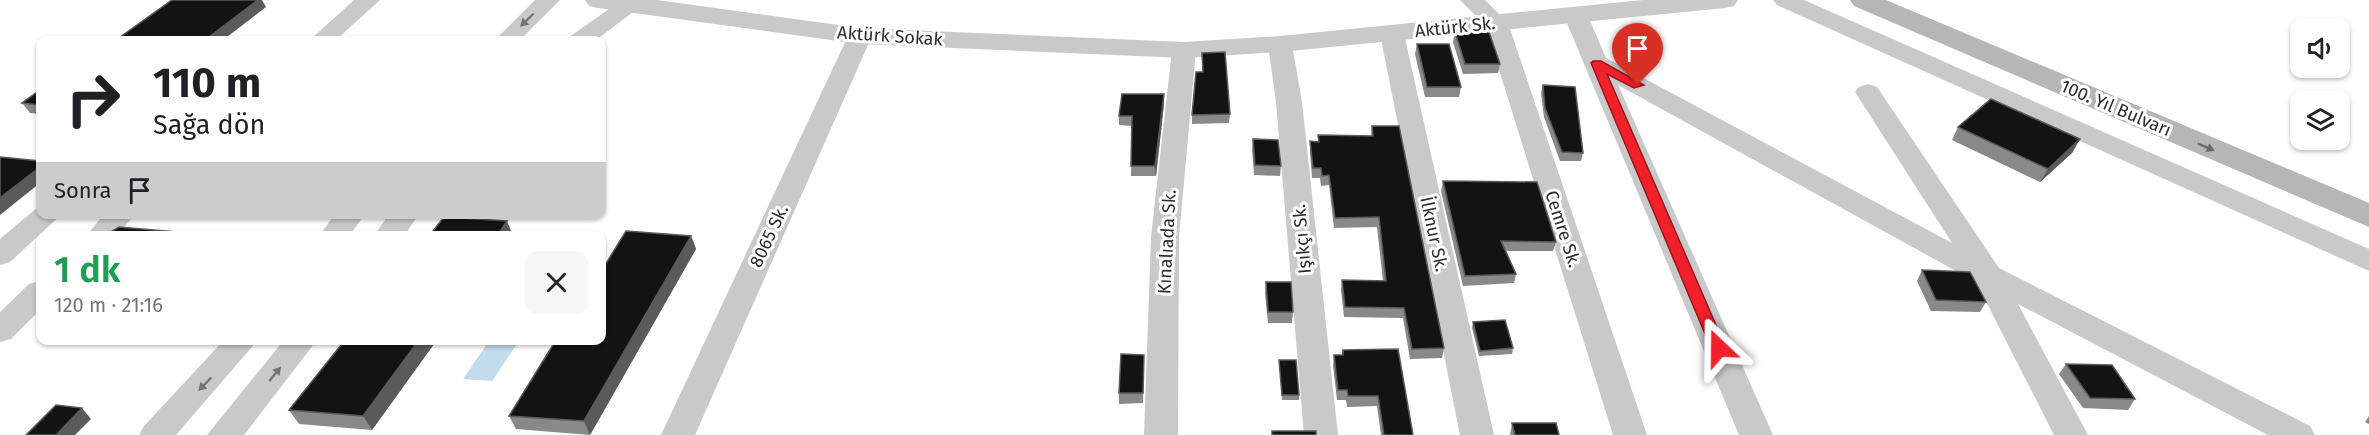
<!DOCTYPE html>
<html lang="tr">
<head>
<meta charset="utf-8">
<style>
	:root { --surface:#fff; --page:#f6f6f6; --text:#202124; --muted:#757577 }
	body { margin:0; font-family:"Fira Sans",sans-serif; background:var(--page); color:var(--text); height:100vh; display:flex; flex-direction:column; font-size:22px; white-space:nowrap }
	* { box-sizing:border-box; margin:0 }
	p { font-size:20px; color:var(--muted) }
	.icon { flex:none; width:33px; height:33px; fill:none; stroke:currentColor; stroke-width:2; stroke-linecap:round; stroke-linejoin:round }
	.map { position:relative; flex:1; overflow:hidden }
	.panel { position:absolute; left:36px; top:231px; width:570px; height:114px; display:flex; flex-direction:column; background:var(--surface); border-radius:12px; box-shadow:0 2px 4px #0004 }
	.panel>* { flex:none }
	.banner { position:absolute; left:36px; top:36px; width:570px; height:183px; border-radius:12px; box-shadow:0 2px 4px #0004; background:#fff; color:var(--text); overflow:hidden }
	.buttons { position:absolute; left:2290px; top:18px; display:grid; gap:12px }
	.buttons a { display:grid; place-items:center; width:60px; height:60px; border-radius:12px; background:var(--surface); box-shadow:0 2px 4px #0004; font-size:30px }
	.pin { position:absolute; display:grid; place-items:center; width:51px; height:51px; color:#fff; margin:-62px -26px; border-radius:50% 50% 50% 0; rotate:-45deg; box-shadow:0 0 6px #0007 }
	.pin .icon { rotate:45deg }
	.me { position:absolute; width:66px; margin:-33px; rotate:337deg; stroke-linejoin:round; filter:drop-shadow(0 0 4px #0008) }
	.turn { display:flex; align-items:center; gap:21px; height:126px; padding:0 18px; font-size:27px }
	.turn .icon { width:78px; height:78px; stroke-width:2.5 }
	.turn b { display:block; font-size:42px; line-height:51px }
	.then { display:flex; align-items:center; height:57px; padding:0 18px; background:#0003; gap:12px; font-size:22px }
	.round { display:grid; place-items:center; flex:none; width:63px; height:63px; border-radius:12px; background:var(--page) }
	.headline { display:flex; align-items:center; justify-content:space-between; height:102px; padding:0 18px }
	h1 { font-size:36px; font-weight:600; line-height:45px; color:#1e9e55 }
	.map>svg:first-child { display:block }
	.water { fill:#c2dbed }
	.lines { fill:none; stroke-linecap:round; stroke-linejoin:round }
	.minor { fill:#c9c9c9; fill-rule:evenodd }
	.tertiary { fill:#c9c9c9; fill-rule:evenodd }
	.secondary { fill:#b6b6b6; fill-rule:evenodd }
	.wall { fill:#898989 }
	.shaded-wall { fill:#5a5a5a }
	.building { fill:#131313; stroke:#5a5a5a; stroke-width:1.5 }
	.oneway { fill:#737373 }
	.oneway2 { fill:#6a6a6a }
	.route { fill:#f1202b; stroke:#9d151c; stroke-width:1.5 }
	.labels { text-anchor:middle; stroke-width:6; stroke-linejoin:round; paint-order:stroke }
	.street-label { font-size:18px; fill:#2c2c2c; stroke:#fff }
</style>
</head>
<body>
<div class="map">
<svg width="2369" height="435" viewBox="0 0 2369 435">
	<rect width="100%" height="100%" fill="#fff"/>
	<path class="water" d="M489 341H519L492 381 463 379Z"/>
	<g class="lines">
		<g class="minor">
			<path d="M354 0H380L336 40H310Z"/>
			<path d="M535 0H560L520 40H495Z"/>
			<path d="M622 0H649L596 40H569L572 35Z"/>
			<path d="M1460 0H1485L1508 23 1647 435H1613L1485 25Z"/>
			<path d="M1773 0H1804L2369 249V271L1777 5Z"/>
			<path d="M1576 9 1584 11 1588 16 1606 58 1952 243 1855 92 1859 87 1868 84 1877 87 1999 268 2310 426 2315 435H2268L2018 304 2088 435H2054L1976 282 1618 85 1773 435H1739L1564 16 1568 11Z"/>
			<path d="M1392 27 1400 29 1404 34 1494 435H1460L1380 34 1384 29Z"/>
			<path d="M860 29 868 31 872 36 695 435H661L848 36 852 31Z"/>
			<path d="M1280 37 1289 39 1292 44 1302 102 1338 435H1304L1276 102 1268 44 1271 39Z"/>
			<path d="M1184 43 1193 45 1196 50 1179 237 1178 435H1144L1151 237 1172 50 1175 45Z"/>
			<path d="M38 207H40V214H62L10 262 0 265V239Z"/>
			<path d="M104 214H135L117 236H86Z"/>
			<path d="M335 214H365L349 236H319Z"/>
			<path d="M389 214H419L404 236H374Z"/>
			<path d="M40 281V310L11 339 0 342V312L29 284Z"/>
			<path d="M224 340H258L176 435H139L144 426Z"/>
			<path d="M284 340H317L244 435H207Z"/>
		</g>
		<path class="tertiary" d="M585 0H657L860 28 1184 42 1280 36 1643 0H1738L1734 6 1725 8 1280 52 1184 58 860 44 598 8 589 6Z"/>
		<path class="secondary" d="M1850 0H1886L2369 203V227L1854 6Z"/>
	</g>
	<g class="wall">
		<path d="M1455 32 1500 64 1498 73 1463 74 1453 42Z"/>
		<path d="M1417 44 1461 87 1459 97H1425L1415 54Z"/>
		<path d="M1202 53 1230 114 1229 123 1192 124V115L1202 72Z"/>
		<path d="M1543 85 1583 153 1581 161H1560L1544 117 1541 93Z"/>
		<path d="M40 90V114L30 113 22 103Z"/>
		<path d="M1164 104 1156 176H1131L1132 126 1119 125V116Z"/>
		<path d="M1372 126 1444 348 1442 358 1410 359 1403 318 1344 317 1341 290 1342 280 1383 281 1377 227 1334 228 1329 185 1321 186 1320 178H1312L1310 151V141H1318V135L1371 136Z"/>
		<path d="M1958 127 2080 139 2072 153 2040 182 1952 140Z"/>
		<path d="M1253 139 1281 166 1280 176 1254 175 1252 149Z"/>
		<path d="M1443 181 1556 242 1553 251H1505L1516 274 1514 283 1463 286 1441 191Z"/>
		<path d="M691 236 696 249 590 435 516 429 509 416Z"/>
		<path d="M1922 270 1986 302 1980 312 1931 311 1917 281Z"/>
		<path d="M1266 282 1293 312 1292 323H1268L1265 293Z"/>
		<path d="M1473 322 1513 348 1512 354 1479 356 1472 328Z"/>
		<path d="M345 340H432L434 344 372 430 299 424 289 410Z"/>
		<path d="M1343 350 1413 435H1381L1377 406 1347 407 1346 400H1337L1333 366 1334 355H1342Z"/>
		<path d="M1279 360 1299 395V400H1282Z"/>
		<path d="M2066 364 2135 399 2128 410 2083 408 2059 374Z"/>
		<path d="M1144 365 1143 403 1119 404V393Z"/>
		<path d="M2369 416V424L2365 422Z"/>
		<path d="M1512 423 1559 435H1510Z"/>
	</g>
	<g class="shaded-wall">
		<path d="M258 0H262L266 7 223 40H205Z"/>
		<path d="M1164 94V104L1156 176 1155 166Z"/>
		<path d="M2080 139 2072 153 2040 182 2048 169Z"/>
		<path d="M40 167V183L0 215V198Z"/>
		<path d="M507 221 513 236H497Z"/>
		<path d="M691 236 696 249 590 435 584 421Z"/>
		<path d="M419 340H432L434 344 372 430 363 416Z"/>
		<path d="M82 408 91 419 75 435H56Z"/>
	</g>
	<g class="building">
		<path d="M172 0H258L205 40H116Z"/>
		<path d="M1455 32H1489L1500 64H1465Z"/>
		<path d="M1417 44H1449L1461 87H1427Z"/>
		<path d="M1225 52 1230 114 1192 115 1196 72H1203L1202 53Z"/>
		<path d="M1543 85 1575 87 1583 153 1562 152 1545 108Z"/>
		<path d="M40 90V105L22 103Z"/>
		<path d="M1122 94H1164L1155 166H1131L1132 116H1119Z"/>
		<path d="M1991 99 2080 139 2048 169 1958 127Z"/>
		<path d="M1372 126H1399L1444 348 1412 349 1404 308 1345 307 1342 280 1386 281 1379 217 1335 218 1329 175 1322 176 1321 168H1313L1310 141 1319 142 1318 135 1373 136Z"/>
		<path d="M1253 139 1278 140 1281 166 1255 165Z"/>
		<path d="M0 157 40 161V167L0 198Z"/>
		<path d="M1443 181 1537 182 1556 242 1501 241 1516 274 1465 276Z"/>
		<path d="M444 217 507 221 497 236H429Z"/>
		<path d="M119 227 188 233 186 236H109V233Z"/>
		<path d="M626 231 691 236 584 421 509 416 556 340H602V270Z"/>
		<path d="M1922 270 1970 272 1986 302 1936 300Z"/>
		<path d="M1266 282H1291L1293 312H1268Z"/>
		<path d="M1505 320 1513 348 1480 351 1473 322Z"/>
		<path d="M345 340H419L363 416 289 410Z"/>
		<path d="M1398 349 1413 435H1384L1378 396H1348L1347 390H1338L1334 355H1343V350Z"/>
		<path d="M1121 354 1144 355 1143 393H1119Z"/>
		<path d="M1279 360H1296L1299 395H1282Z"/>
		<path d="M2066 364 2112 365 2135 399 2090 398Z"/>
		<path d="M56 405 82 408 56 435H26Z"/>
		<path d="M1512 423H1556L1559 435H1515Z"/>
		<rect x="1272" y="431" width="44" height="4"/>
	</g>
	<defs><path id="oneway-solid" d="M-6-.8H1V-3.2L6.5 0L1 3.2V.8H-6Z" transform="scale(1.5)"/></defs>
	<g class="oneway">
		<use href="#oneway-solid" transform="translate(527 20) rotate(136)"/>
		<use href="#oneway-solid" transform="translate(275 374) rotate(-51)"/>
		<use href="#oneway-solid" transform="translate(205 384) rotate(134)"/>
	</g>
	<use class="oneway2" href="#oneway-solid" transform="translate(2206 147) rotate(23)"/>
	<path class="route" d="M1593 61H1601L1644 85 1634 88 1607 74 1726 348 1724 351 1719 353 1711 348 1591 63Z"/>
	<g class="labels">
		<g class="street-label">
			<text transform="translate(1455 27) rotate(-6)" y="6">Aktürk Sk.</text>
			<text transform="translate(890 36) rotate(4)" y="6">Aktürk Sokak</text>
			<text transform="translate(2116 108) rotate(23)" y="6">100. Yıl Bulvarı</text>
			<text transform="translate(1563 229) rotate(72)" y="6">Cemre Sk.</text>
			<text transform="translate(1434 234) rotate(78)" y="6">İlknur Sk.</text>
			<text transform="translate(769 236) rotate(-65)" y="6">8065 Sk.</text>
			<text transform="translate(1302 239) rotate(-95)" y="6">Işıkçı Sk.</text>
			<text transform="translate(1167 242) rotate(-87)" y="6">Kınalıada Sk.</text>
		</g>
	</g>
</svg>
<div class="buttons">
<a><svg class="icon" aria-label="sound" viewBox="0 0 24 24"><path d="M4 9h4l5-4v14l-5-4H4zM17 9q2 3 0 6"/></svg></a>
<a><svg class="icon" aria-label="layers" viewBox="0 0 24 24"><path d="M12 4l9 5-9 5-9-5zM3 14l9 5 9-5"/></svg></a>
</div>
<div class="pin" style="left:1638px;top:85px;background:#d93025"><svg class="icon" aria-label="arrive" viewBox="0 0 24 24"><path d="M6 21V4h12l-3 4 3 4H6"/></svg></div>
<svg class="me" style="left:1719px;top:348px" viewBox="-20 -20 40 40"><path d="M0-17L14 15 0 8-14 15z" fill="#f1202b" stroke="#fff" stroke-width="4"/></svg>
<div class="banner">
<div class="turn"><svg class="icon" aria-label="right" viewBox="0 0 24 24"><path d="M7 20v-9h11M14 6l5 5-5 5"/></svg><div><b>110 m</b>Sağa dön</div></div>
<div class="then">Sonra<svg class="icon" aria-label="arrive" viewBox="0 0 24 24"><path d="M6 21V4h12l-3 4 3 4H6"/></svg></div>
</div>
<section class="panel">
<div class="headline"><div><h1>1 dk</h1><p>120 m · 21:16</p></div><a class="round"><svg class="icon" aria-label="close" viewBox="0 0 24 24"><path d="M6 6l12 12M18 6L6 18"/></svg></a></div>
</section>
</div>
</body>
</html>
